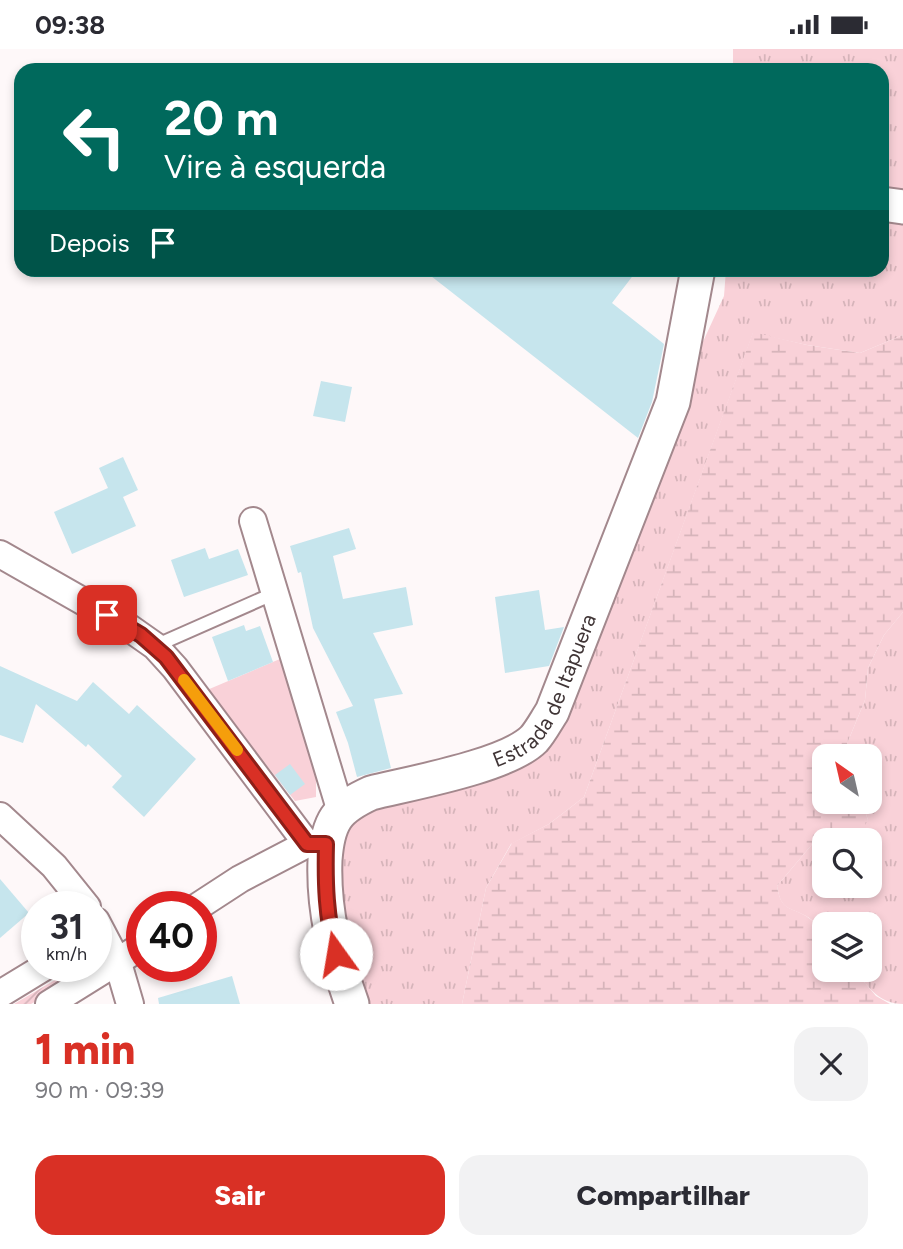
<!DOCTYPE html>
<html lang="pt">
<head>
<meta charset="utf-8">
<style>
	:root { --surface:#fff; --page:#f2f2f3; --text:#2b2b33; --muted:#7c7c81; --accent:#d93025 }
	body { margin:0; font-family:Figtree,sans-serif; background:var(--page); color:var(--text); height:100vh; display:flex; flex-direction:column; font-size:26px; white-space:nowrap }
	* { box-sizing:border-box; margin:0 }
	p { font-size:23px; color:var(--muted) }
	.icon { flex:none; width:38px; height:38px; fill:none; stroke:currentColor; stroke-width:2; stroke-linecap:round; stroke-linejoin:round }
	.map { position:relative; height:955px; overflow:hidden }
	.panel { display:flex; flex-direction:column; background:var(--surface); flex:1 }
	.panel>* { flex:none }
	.guide { position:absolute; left:14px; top:14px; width:875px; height:214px; border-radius:21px; box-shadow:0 4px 10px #0003; background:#00695c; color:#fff; overflow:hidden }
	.needle { width:46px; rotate:326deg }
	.buttons { position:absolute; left:812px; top:695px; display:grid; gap:14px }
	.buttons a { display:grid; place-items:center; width:70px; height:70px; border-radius:14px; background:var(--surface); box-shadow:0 4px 10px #0003; font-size:35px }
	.speed { position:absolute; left:21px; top:842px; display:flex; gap:14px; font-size:35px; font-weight:700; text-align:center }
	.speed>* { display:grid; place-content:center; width:91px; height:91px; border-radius:50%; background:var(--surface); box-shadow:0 4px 10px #0003; line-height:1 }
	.speed small { font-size:18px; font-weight:400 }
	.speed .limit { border:10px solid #d22; background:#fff; color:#111 }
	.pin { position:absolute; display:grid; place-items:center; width:60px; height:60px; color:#fff; margin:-30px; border-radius:14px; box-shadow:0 4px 10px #0006 }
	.me { position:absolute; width:77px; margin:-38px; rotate:347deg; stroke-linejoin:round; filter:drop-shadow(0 0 5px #0008) }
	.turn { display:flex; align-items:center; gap:24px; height:147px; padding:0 35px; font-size:32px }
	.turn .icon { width:91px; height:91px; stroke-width:2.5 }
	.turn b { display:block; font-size:49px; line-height:60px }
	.then { display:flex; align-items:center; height:66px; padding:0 35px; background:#0003; gap:14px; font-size:26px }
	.round { display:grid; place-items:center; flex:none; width:74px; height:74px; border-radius:21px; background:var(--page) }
	.head { display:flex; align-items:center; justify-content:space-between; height:119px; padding:0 35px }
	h1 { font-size:42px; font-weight:800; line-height:52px; color:var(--accent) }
	.primary-button { display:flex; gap:14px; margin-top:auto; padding:14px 35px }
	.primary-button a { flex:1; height:80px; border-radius:21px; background:var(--accent); color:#fff; font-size:28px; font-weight:800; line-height:80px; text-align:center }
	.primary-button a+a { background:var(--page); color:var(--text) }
	.status { display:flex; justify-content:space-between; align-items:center; height:49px; padding:0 35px; background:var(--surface); direction:ltr }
	.status svg { height:19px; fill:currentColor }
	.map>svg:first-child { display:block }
	.grass { fill:url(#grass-tufts); fill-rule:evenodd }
	.wetland { fill:url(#wetland-marsh) }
	.park { fill:#f9d1d8 }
	.garden { fill:url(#garden-furrows) }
	.building { fill:#c6e5ed }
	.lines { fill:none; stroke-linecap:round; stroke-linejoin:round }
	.service-casing { stroke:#a3888d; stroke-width:16 }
	.minor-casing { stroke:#a3888d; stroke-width:30 }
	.tertiary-casing { stroke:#a3888d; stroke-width:37 }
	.service { stroke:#fff; stroke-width:12 }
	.minor { stroke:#fff; stroke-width:26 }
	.tertiary { stroke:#fff; stroke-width:33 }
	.route-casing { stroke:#8d1f18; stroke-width:18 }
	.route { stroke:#d93025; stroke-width:12 }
	.slow { stroke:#f59e0b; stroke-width:12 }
	.labels { text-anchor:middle; stroke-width:6; stroke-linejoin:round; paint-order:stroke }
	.street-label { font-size:21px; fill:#3f3435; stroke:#fef8f9 }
</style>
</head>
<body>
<div class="status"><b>09:38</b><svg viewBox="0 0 49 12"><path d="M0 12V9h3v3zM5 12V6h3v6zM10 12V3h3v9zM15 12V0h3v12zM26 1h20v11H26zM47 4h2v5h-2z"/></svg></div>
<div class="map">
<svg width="903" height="955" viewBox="0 0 903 955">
	<defs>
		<pattern id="grass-tufts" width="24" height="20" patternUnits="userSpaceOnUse" patternTransform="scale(1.75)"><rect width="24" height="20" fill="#f9d1d8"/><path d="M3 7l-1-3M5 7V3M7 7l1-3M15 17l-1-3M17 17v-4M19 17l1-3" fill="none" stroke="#d6b4ba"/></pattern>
		<pattern id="wetland-marsh" width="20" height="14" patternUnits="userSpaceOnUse" patternTransform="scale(1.75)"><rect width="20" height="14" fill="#f9d1d8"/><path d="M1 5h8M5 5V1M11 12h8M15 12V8" fill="none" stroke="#d6b4ba"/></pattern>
		<pattern id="garden-furrows" width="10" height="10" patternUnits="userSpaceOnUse" patternTransform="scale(1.75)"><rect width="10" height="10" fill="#f9d1d8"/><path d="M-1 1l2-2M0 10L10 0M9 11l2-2" fill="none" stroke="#d6b4ba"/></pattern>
	</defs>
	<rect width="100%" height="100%" fill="#fef8f9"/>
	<g class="grass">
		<path d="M733 0H903V286L860 304 807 296 753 284 584 748 549 775 511 795 486 839 462 955H367C351 903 308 783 375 752 389 746 407 743 422 739 454 729 487 720 520 711L693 332 701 297 724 247 726 221 882 220V21H733Z"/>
		<path d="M903 563V955C879 955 869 938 854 921L870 920V875H824V881C818 877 812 870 806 867 787 857 781 861 777 837L814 793 821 788 844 790 868 771 862 753 870 752V707H845L844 702 865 651 868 619 884 586ZM824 791H870V836H824Z"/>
	</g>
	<path class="wetland" d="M753 283 807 296 860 304 903 286V563L884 586 868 619 865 651 844 702 845 707H824V752L862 753 868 771 859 786C844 790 825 786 814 793L777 837C781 861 788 857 806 867 812 871 818 877 824 881V920L854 921 876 947 890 955H462L486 839 512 794 549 775 584 748Z"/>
	<path class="park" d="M287 607 316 729V748L295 752 207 641Z"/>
	<path class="garden" d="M72 921 77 922V928L31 955H14Z"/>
	<g class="building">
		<path d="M422 220H638L612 254 664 295 652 353 638 389Z"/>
		<path d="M321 332 352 338 345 373 313 367Z"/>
		<path d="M123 408 138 441 123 448 136 477 72 505 54 463 108 439 99 419Z"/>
		<path d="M349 479 356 500 333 507 343 550 406 538 413 576 373 584 403 645 374 650 391 719 357 728 348 694 336 663 353 657 313 579 301 523 298 524 290 497Z"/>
		<path d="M205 499 209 510 238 500 248 526 184 548 171 511Z"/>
		<path d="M539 541 545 581 564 578 549 617 505 624 495 548Z"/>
		<path d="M244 576 246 582 260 577 273 613 228 632 212 588Z"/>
		<path d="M0 617 77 652 93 633 129 665 137 656 196 710 144 768 112 738 122 727 88 695 86 698 36 655 23 694 0 686Z"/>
		<path d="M290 715 305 735 290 746 275 726Z"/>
		<path d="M0 830 29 864 0 889Z"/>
		<path d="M232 927 240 955H159L158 949Z"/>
	</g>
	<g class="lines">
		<defs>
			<path id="service" d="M155 597 275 544"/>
			<g id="minor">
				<path d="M253 472 341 763"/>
				<path d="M0 505 128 578 155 597 175 619 307 795"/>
				<path d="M0 767 54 817 87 858"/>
				<path d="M197 858 240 830 307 795H324"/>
				<path d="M96 872 118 914 130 955"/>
				<path d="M0 945 46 917"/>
				<path d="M49 955 142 897"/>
			</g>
			<g id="tertiary">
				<path d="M882 155 903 158"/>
				<path id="s1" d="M352 955C335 907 323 862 325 811 326 797 328 781 336 769 344 757 358 750 371 744 411 734 507 717 534 690 541 682 546 672 552 663L673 353 698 220"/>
			</g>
		</defs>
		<use href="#service" class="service-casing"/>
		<use href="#minor" class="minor-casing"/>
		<use href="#tertiary" class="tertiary-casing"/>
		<use href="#service" class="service"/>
		<use href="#minor" class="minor"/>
		<use href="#tertiary" class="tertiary"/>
	</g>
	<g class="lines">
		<defs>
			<path id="route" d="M107 566 141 586 166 608 307 795H326C325 834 326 868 336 905"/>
		</defs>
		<use href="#route" class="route-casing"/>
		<use href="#route" class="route"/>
		<path class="slow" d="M184 631 237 701"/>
	</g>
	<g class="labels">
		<g class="street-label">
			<text dy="7" stroke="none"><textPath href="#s1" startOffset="453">Estrada de Itapuera</textPath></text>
		</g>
	</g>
</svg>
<div class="buttons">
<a><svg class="needle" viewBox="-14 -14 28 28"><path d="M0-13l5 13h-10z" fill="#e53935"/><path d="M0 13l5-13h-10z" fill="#7c7c81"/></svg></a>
<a><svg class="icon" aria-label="search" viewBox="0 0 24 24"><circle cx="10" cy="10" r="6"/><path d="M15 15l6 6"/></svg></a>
<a><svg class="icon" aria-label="layers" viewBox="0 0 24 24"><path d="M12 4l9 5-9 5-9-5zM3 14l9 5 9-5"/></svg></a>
</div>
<div class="speed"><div>31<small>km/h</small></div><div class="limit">40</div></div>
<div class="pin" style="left:107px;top:566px;background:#d93025"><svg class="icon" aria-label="arrive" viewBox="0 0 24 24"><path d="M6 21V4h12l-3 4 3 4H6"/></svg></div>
<svg class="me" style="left:336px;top:905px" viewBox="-20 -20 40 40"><circle r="19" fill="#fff"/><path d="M0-13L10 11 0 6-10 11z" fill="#d93025"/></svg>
<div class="guide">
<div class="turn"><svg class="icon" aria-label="left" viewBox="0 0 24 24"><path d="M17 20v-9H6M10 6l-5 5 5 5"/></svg><div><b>20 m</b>Vire à esquerda</div></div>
<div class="then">Depois<svg class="icon" aria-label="arrive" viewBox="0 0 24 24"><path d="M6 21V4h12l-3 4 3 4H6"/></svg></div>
</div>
</div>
<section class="panel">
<div class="head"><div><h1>1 min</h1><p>90 m · 09:39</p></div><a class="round"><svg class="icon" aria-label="close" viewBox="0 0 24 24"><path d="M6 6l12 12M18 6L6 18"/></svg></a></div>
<div class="primary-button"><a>Sair</a><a>Compartilhar</a></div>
</section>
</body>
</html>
